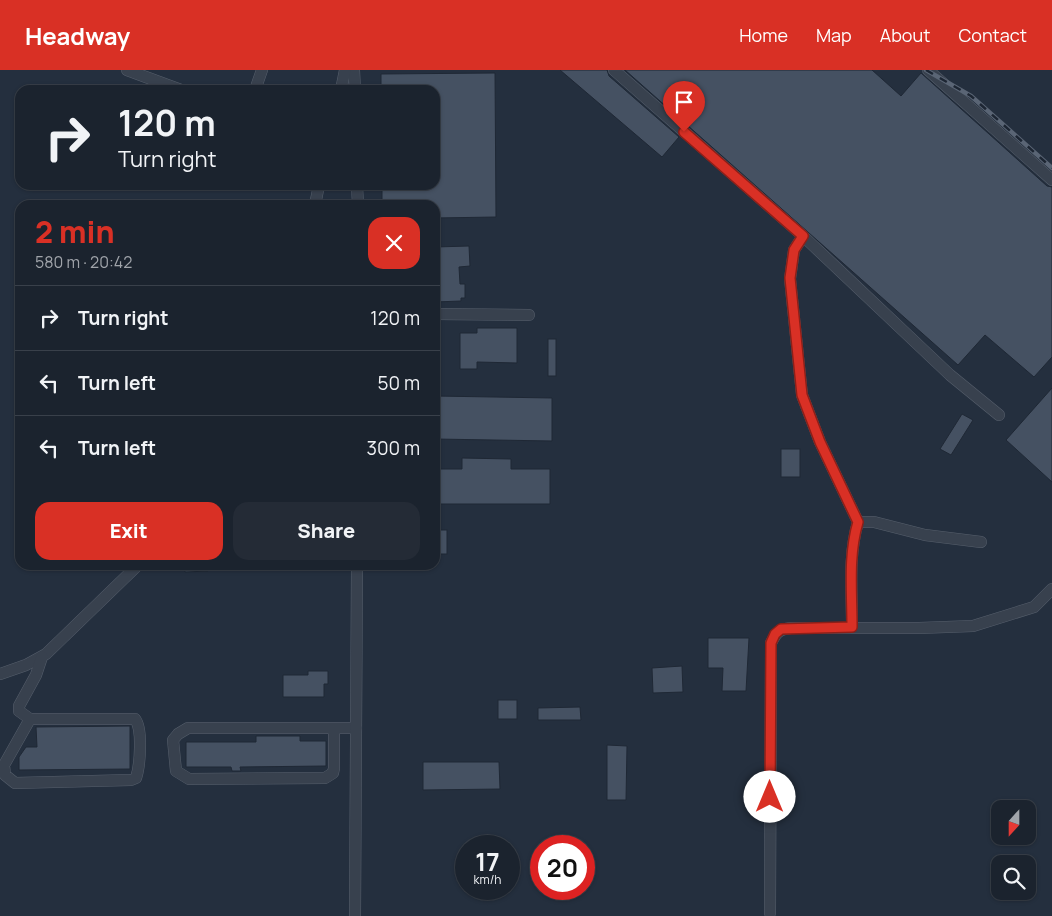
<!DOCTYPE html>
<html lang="en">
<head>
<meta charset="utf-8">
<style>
	:root { --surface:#1b232e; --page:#242b36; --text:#f1f3f6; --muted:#a0a4aa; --line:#39404a; --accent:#d93025 }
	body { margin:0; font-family:Manrope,sans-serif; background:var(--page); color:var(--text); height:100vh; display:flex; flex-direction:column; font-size:19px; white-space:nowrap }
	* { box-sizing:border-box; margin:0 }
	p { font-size:16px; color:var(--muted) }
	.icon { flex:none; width:28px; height:28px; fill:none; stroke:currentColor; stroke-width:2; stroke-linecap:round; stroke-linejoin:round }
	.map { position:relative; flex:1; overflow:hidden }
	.drawer { position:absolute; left:15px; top:130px; width:425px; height:370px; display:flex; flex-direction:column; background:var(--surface); border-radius:15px; box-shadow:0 1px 4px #0004,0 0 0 1px var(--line) }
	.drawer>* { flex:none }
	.banner { position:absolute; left:15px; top:15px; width:425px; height:105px; border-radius:15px; box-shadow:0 1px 4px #0004,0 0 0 1px var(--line); background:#1b232e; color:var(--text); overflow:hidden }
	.needle { width:32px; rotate:201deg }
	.tools { position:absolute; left:991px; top:730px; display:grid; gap:10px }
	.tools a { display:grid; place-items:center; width:45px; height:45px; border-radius:10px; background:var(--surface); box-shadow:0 1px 4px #0004,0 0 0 1px var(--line); font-size:25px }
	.speed { position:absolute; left:455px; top:765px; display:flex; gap:10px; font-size:25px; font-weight:700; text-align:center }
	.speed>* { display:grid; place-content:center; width:65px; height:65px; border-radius:50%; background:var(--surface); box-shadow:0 1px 4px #0004,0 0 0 1px var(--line); line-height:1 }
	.speed small { font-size:12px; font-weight:400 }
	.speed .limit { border:8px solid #d22; background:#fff; color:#111 }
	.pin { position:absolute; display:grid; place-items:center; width:42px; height:42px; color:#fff; margin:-51px -21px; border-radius:50% 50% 50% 0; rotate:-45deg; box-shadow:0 0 5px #0007 }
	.pin .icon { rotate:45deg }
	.me { position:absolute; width:55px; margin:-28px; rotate:0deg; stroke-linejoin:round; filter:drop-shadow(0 0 4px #0008) }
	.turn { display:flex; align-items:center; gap:18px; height:105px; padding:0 20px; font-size:22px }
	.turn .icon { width:65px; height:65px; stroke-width:2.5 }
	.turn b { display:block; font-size:35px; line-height:42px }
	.round { display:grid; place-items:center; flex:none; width:52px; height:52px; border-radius:15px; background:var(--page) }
	.overview { display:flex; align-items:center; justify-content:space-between; height:85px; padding:0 20px }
	h1 { font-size:30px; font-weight:800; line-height:38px; color:var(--accent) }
	.cta { display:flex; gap:10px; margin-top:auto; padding:10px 20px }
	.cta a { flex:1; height:58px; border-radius:15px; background:var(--accent); color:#fff; font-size:20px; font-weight:800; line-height:58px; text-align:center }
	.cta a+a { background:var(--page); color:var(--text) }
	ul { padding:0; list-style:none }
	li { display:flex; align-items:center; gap:15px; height:65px; padding:0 20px; border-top:1px solid var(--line) }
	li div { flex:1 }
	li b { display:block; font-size:19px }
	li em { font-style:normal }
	header { display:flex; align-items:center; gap:30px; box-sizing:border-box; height:70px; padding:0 25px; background:var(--accent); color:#fff }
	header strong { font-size:24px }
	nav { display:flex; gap:28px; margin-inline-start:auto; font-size:18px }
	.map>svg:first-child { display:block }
	.building { fill:#455162; stroke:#1f2835 }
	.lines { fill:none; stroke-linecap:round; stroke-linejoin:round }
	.minor-casing { stroke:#565f6c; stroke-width:12 }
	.minor { stroke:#38414e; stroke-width:11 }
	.rail-casing { stroke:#5a6575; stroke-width:4.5 }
	.rail { stroke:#1d2633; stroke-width:2.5; stroke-dasharray:8; stroke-linecap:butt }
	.route-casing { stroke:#8d1f18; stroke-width:12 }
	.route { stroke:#d93025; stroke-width:9 }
</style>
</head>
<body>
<header>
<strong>Headway</strong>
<nav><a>Home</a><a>Map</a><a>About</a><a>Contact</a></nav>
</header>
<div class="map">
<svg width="1052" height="846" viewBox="0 0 1052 846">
	<rect width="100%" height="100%" fill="#242f3e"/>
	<g class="building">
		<path d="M560 0H607L609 6 679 67 662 87Z"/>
		<path d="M625 0H872L901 26 921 3 1047 116 1052 117V287L1034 307 985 265 958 295Z"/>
		<path d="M495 3 496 147 435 148V135H382V115H435V20H381V4Z"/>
		<path d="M469 176 470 196 459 197 460 214H465V228H461V231L435 232V177Z"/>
		<path d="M477 258H517V293L477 292V299H460V263H477Z"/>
		<rect x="548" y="269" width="8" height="37"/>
		<path d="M1052 318V412L1006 370Z"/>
		<path d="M435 326 552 328V371L435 369Z"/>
		<path d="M962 344 973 350 951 385 940 379Z"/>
		<rect x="781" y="379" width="19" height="28"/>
		<path d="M462 388 511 389V399H550V434H435V399H462Z"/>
		<rect x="435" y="460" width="12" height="24"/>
		<path d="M185 495H208V501L185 502Z"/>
		<path d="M708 568H749L746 621H722L723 598H708Z"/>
		<path d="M682 596 683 622 653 623 652 598Z"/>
		<path d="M308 601H328V614H324V627H283V605H308Z"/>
		<rect x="498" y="630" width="19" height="19"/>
		<path d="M580 637 581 650H538V638Z"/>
		<path d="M130 656V699L19 700V687L26 677H37L36 657Z"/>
		<path d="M256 666H300V671H326V696L240 697 241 701H232L231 697H186V672H256Z"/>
		<path d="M607 675 627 676 626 730H607Z"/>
		<path d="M423 692H499L500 719 423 720Z"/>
	</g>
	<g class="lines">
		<defs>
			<g id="minor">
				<path d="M127 0 181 20"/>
				<path d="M354 0 355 20"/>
				<path d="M614 0 803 166 950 305 999 345"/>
				<path d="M928 0 1052 110"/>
				<path d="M255 20 262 0"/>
				<path d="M341 20 345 0"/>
				<path d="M357 115 358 135"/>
				<path d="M315 135 319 115"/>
				<path d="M803 166 794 180 790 209 802 325 820 372 858 452C848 486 852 521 852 557"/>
				<path d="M435 244 529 245"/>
				<path d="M858 452H874L925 465 981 472"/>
				<path d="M0 604 26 595 46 584 138 495"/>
				<path d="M30 649H135C143 659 140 696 136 708L131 710 15 713 5 705 4 695 30 649 19 641V636L36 605 42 587"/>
				<path d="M334 659V698L333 703 325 708 189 709 176 701 173 670 178 664 188 658H356"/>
				<path d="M770 843 771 573C776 563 779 559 791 558H919L973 556 1034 537 1052 519"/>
				<path d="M355 846 357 495"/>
			</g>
		</defs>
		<use href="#minor" class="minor-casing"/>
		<use href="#minor" class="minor"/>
		<defs>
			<path id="rail" d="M926 0 971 26 1052 98"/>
		</defs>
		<use href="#rail" class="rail-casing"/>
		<use href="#rail" class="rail"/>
	</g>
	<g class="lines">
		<defs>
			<path id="route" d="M684 62 803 166 794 180 790 208 802 325 820 372 858 452C848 486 852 521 852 557L781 559 775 564 771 573 770 727"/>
		</defs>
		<use href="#route" class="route-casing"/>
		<use href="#route" class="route"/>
	</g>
</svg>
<div class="tools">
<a><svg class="needle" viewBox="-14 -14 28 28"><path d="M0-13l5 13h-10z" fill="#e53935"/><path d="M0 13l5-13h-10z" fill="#a0a4aa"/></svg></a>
<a><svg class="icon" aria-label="search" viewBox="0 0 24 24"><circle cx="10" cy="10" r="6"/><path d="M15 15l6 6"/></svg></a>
</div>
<div class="speed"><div>17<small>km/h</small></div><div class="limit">20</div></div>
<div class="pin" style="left:684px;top:62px;background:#d93025"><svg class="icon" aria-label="arrive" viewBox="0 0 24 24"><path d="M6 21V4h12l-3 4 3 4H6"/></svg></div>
<svg class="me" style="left:770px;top:727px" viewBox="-20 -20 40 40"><circle r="19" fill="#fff"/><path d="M0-13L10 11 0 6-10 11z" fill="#d93025"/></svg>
<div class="banner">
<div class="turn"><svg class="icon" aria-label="right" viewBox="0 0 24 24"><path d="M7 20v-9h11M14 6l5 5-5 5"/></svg><div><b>120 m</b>Turn right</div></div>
</div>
<section class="drawer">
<div class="overview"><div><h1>2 min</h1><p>580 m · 20:42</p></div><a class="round" style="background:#d93025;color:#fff"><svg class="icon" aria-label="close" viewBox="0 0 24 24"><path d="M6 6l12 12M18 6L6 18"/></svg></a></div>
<ul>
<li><svg class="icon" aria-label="right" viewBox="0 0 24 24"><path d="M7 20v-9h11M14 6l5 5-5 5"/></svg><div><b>Turn right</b></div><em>120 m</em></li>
<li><svg class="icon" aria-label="left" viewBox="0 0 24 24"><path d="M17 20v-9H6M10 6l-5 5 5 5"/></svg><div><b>Turn left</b></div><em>50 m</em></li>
<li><svg class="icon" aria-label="left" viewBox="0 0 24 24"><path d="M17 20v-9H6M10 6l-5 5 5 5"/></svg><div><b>Turn left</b></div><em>300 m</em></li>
</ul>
<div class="cta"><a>Exit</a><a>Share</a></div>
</section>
</div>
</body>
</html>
